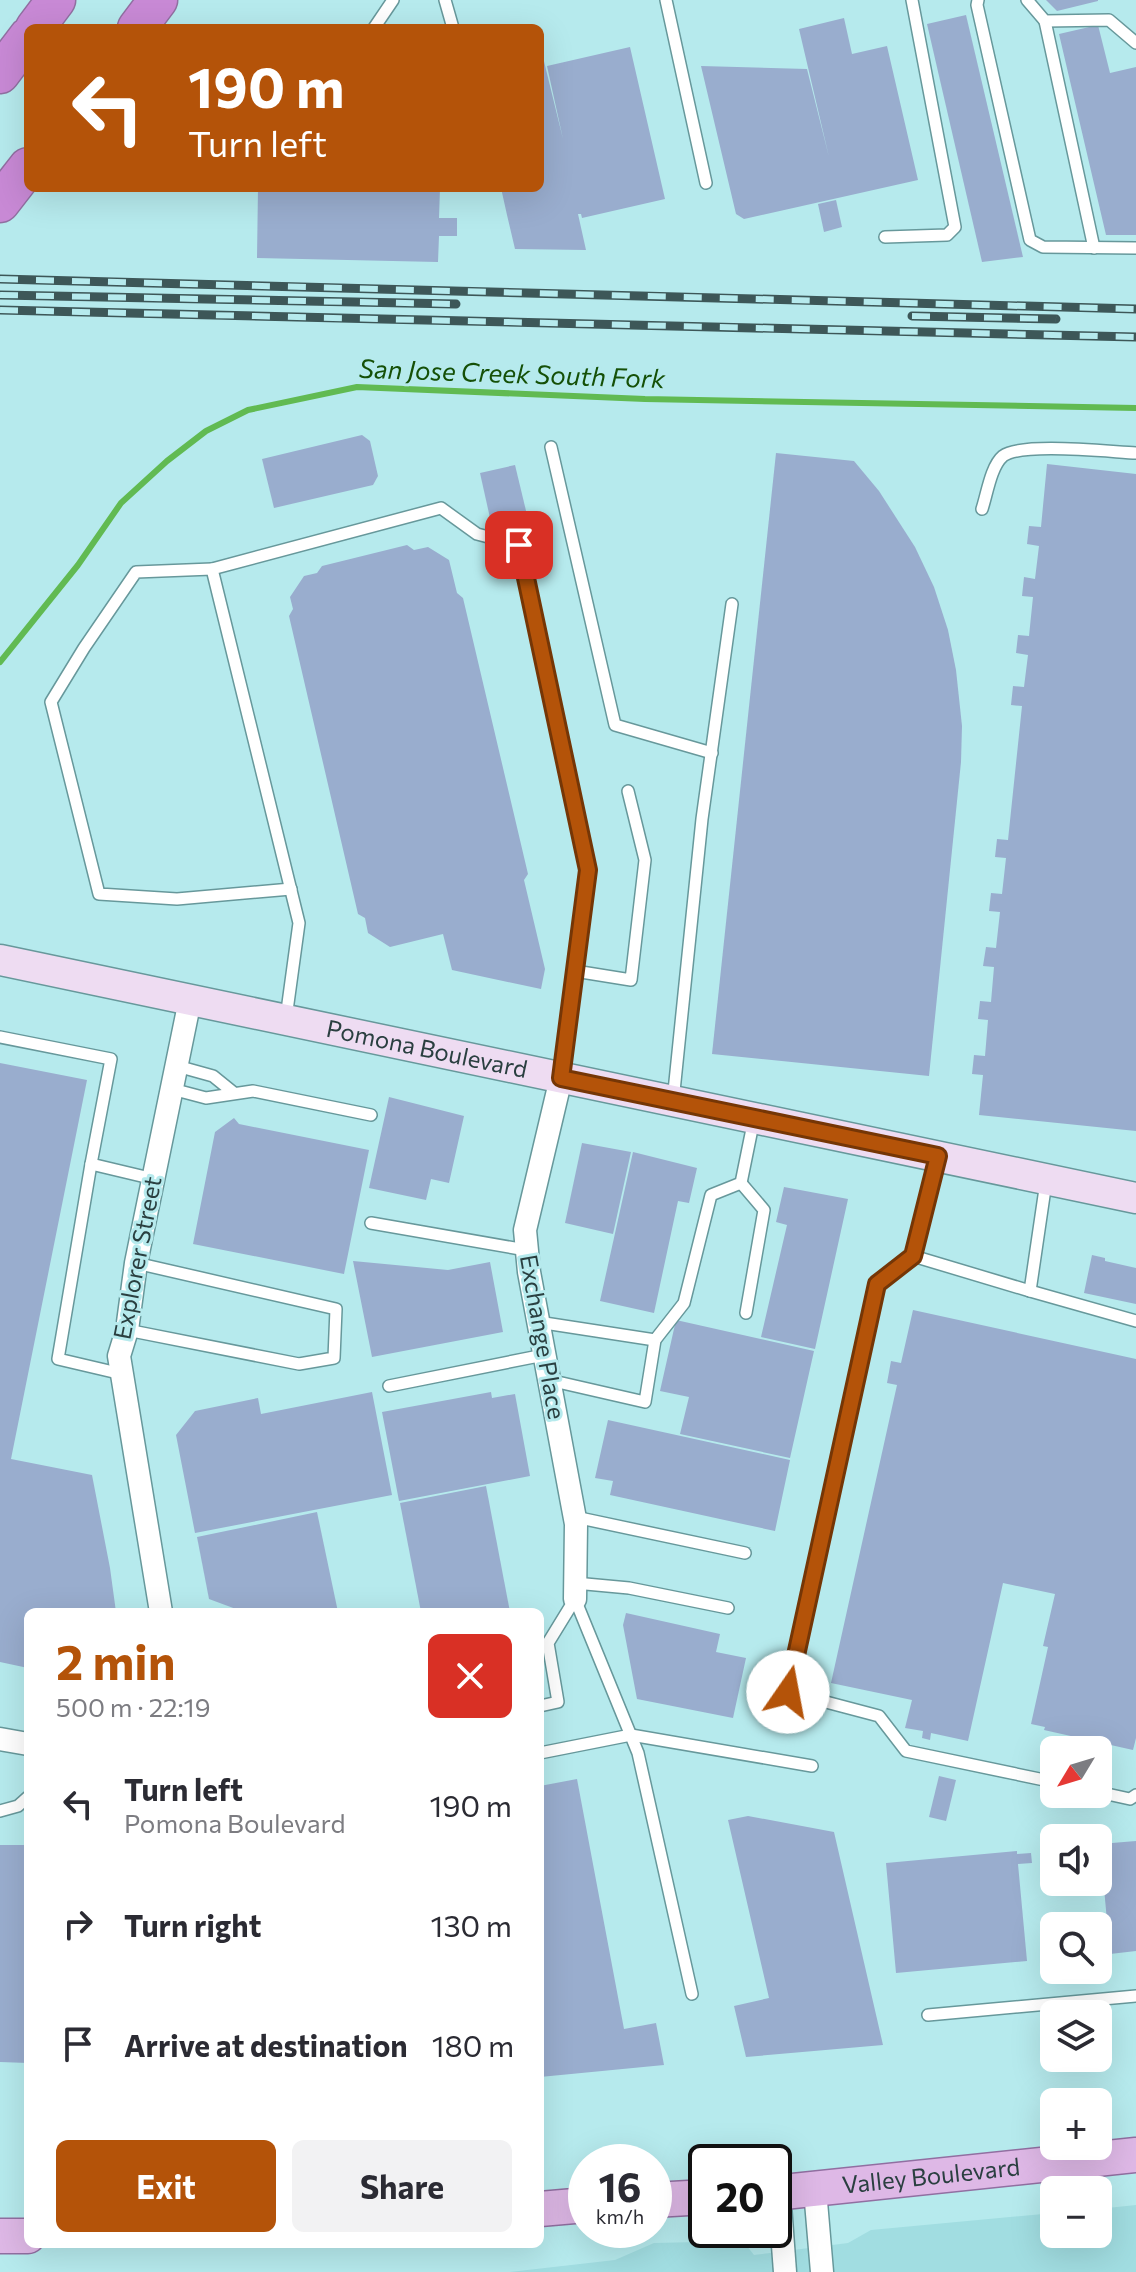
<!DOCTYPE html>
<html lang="en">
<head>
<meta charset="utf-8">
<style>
	:root { --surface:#fff; --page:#f2f2f3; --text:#2b2b33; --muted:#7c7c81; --accent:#b45309 }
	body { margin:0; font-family:Commissioner,sans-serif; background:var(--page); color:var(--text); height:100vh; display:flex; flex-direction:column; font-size:30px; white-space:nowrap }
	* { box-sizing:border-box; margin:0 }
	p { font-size:26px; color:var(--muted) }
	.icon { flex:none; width:44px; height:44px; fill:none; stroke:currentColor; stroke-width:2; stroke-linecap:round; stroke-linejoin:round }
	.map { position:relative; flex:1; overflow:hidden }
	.panel { position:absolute; left:24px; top:1608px; width:520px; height:640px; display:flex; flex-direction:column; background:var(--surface); border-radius:12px; box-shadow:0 8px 32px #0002 }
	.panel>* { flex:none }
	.hud { position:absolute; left:24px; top:24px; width:520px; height:168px; border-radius:12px; box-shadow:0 8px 32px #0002; background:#b45309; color:#fff; overflow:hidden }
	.needle { width:52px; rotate:232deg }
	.controls { position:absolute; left:1040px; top:1736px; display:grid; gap:16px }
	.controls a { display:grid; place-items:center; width:72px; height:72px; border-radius:12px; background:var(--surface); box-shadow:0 8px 32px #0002; font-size:40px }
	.speed { position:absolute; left:568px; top:2144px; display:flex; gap:16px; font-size:40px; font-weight:700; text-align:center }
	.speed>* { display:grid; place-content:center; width:104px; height:104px; border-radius:50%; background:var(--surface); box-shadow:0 8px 32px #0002; line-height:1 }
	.speed small { font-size:20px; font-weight:400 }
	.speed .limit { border:4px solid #111; border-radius:12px; background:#fff; color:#111 }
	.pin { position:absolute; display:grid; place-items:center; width:68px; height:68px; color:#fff; margin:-34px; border-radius:16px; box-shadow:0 4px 12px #0006 }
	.me { position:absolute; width:88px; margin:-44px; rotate:12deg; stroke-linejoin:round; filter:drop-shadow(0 0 6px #0008) }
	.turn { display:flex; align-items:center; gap:28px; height:168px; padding:0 32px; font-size:36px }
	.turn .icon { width:104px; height:104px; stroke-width:2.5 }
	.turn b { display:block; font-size:56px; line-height:68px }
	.round { display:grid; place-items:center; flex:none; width:84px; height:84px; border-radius:12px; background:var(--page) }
	.headline { display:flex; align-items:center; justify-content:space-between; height:136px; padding:0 32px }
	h1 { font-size:48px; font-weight:700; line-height:60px; color:var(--accent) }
	.action { display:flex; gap:16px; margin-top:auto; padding:16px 32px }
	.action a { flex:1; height:92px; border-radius:12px; background:var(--accent); color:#fff; font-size:32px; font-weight:700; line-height:92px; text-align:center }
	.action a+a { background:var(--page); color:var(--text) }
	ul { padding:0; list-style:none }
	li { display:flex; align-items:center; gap:24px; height:120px; padding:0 32px }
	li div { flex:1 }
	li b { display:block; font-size:30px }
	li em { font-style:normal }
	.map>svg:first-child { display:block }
	.built { fill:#a1dde1 }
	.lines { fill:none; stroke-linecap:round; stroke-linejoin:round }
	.stream { stroke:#61ba52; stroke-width:6 }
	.building { fill:#99adce }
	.lane-casing { stroke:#67989b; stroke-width:14 }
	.street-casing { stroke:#67989b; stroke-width:25 }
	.secondary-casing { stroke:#67989b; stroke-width:33 }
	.primary-casing { stroke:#916fa1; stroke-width:37 }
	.highway-casing { stroke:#916fa1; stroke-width:41 }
	.lane { stroke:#fff; stroke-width:11 }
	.street { stroke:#fff; stroke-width:22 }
	.secondary { stroke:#eedcf2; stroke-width:30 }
	.primary { stroke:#deb8e6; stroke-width:34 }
	.highway { stroke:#c889d5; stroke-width:38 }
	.rail-casing { stroke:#3d5758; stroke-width:9 }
	.rail { stroke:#b6eaed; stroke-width:6; stroke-dasharray:18; stroke-linecap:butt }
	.route-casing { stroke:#753606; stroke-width:20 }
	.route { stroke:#b45309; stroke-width:14 }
	.labels { text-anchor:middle; stroke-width:6; stroke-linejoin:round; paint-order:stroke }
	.street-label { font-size:24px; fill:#2a3f40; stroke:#b6eaed }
	.water-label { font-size:26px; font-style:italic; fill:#155007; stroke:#b6eaed }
</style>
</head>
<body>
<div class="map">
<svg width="1136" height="2272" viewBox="0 0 1136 2272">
	<rect width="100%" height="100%" fill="#b6eaed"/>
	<path class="built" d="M1136 2205V2272H510L615 2260 654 2243 743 2241 754 2255 848 2243 871 2230 1054 2213V2234H1098V2209Z"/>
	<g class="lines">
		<path class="stream" d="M0 662 78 565 121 503 167 461 206 431 248 410 357 387 645 399 1136 408"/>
	</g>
	<g class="building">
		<path d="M1046 0H1098V1L1057 11Z"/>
		<path d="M966 15 1023 257 982 262 927 24Z"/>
		<path d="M844 18 852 54 887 46 918 180 744 219 736 214 701 66 807 69 829 157 799 29Z"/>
		<path d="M1098 25 1110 73 1136 67V235H1106L1059 34Z"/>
		<path d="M540 45 563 139 547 66 630 47 665 199 582 218 581 214H578L586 250 515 249 507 215 501 188H540Z"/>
		<path d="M258 188H440L439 218H457V236H439L438 262 257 258Z"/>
		<path d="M836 200 842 227 824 232 818 204Z"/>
		<path d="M362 435 370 441 378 476 373 485 274 508 262 459Z"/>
		<path d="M776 453 854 461 879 491 915 547 934 587 948 630 956 670 962 726 961 762 929 1076 712 1054Z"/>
		<path d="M1047 464 1136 474V1131L979 1115 983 1075 972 1074 974 1055 985 1056 988 1020 978 1019 980 1001 991 1002 994 967 983 966 986 947 996 948 1000 912 989 911 991 893 1002 894 1006 858 995 857 997 839 1008 840 1022 706 1011 705 1013 686 1024 687 1028 655 1016 653 1018 635 1029 636 1033 597 1022 596 1024 577 1035 579 1039 546 1027 544 1029 526 1041 527Z"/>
		<path d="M515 465 528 519 492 527 480 473Z"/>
		<path d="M407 545 414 550 428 547 449 560 457 593 463 598 528 874 524 880 545 969 541 989 452 970 443 934 390 947 368 933 365 918 358 914 289 616 293 609 290 597 304 576 317 573 322 566Z"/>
		<path d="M0 1063 87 1080 11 1459 92 1475 110 1568 116 1612H28V1668L0 1662Z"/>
		<path d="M389 1097 464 1116 449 1183 431 1179 426 1200 369 1188Z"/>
		<path d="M234 1118 239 1124 369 1150 344 1274 193 1244 215 1132Z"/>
		<path d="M582 1143 631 1152 613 1234 565 1223Z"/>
		<path d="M633 1152 697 1168 689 1203 678 1201 654 1313 600 1301Z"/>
		<path d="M784 1187 848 1199 815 1349 761 1337 787 1225 776 1222Z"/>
		<path d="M1092 1255 1105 1258V1261L1136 1268V1304L1084 1293Z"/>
		<path d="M353 1261 448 1270 490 1262 503 1332 372 1357Z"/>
		<path d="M913 1310 1136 1359V1738L1133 1750 1044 1730 1045 1727 1031 1724 1048 1647 1043 1646 1055 1594 1003 1583 968 1741 931 1733 930 1740 922 1738 923 1731 905 1728 912 1700 831 1683 897 1385 887 1383 891 1361 901 1363Z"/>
		<path d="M676 1320 814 1351 790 1458 680 1434 689 1397 660 1391Z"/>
		<path d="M372 1392 392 1495 195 1533 176 1435 195 1411 258 1398 261 1414Z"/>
		<path d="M491 1392 492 1398 515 1394 530 1476 399 1501 382 1412Z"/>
		<path d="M608 1420 790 1460 775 1531 610 1495 613 1481 595 1478Z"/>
		<path d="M486 1486 510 1612H421L400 1503Z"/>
		<path d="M317 1512 338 1612H244L209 1599 197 1537Z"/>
		<path d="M626 1613 720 1634 716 1652 746 1658 733 1718 637 1699 623 1625Z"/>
		<path d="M939 1776 956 1780 946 1821 929 1817Z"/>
		<path d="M577 1779 624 2029 656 2023 664 2065 540 2077V1786Z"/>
		<path d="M748 1816 834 1832 883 2045 746 2057 734 2006 769 1998 728 1820Z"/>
		<path d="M1136 1841V1951L1110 1954 1100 1844Z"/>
		<path d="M0 1845H28V2063L0 2062Z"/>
		<path d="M1017 1851V1854L1031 1853 1032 1863 1018 1864 1027 1961 896 1973 886 1863Z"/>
	</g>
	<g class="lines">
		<defs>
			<g id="lane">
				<path d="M445 0 453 28"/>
				<path d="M666 0 706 183"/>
				<path d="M978 0 977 5 1030 240 1043 247 1136 248"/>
				<path d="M1027 0 1045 21 1109 20 1136 43"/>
				<path d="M1045 21 1094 248"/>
				<path d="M374 28 393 0"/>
				<path d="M885 237 947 235 955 227 912 0"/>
				<path d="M551 447 615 725 712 753"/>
				<path d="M982 509C987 494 991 466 1003 456 1021 442 1111 452 1136 453"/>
				<path d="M212 569 136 572 84 648 51 702 99 894 177 899 291 889"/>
				<path d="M575 971 631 980 645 860 628 791"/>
				<path d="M286 1018 299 923 212 569 441 508 477 534 519 545 588 870 562 1077"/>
				<path d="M0 1037 111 1059 91 1164 154 1179"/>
				<path d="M177 1066 213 1076 234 1093"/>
				<path d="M172 1089 206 1098 253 1091 371 1115"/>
				<path d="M673 1101 702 819 732 604"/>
				<path d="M938 1156 913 1256 877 1284 788 1692 879 1716 906 1751 1054 1782"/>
				<path d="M91 1164 58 1359 122 1374"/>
				<path d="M741 1183 764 1210 746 1313"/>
				<path d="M371 1223 526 1250"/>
				<path d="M913 1256 1030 1291 1046 1182"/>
				<path d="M1030 1291 1136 1321"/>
				<path d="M538 1322 655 1340"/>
				<path d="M127 1330 299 1364 334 1358 336 1309 136 1263"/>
				<path d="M549 1380 645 1402 655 1340 684 1303 711 1195 741 1183 754 1119"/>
				<path d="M389 1386 544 1355"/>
				<path d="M575 1517 745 1553"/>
				<path d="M575 1583 629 1588 728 1608"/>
				<path d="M575 1599 638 1753 692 1994"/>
				<path d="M540 1706 558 1702 548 1643 575 1599"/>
				<path d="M540 1753 631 1735 812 1766"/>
				<path d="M1098 1792 1130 1799 1136 1795"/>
				<path d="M0 1811 18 1806 28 1797"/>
				<path d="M928 2015 1136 1996"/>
			</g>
			<g id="street">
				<path d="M561 1078 525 1230 529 1272 576 1524 575 1599"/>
				<path d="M161 1612 119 1356 127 1330 136 1263 190 1000"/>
				<path d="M0 1739 28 1744"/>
				<path d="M815 2190 822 2272"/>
				<path d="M779 2192 785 2272"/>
			</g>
			<g id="secondary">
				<path id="s1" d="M0 960 1136 1198"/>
			</g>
			<g id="primary">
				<path id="s2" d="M774 2193 1136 2155"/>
				<path d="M654 2200 706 2197"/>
				<path d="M540 2209 586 2205"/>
				<path d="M0 2236H28"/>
			</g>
			<g id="highway">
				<path d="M35 28 56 0"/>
				<path d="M137 28 158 0"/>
				<path d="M0 74 28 37"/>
				<path d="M0 203 28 167"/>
			</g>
		</defs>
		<use href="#lane" class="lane-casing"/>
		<use href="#street" class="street-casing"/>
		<use href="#secondary" class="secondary-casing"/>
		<use href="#primary" class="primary-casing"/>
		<use href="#highway" class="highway-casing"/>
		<use href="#lane" class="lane"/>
		<use href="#street" class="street"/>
		<use href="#secondary" class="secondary"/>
		<use href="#primary" class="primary"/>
		<use href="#highway" class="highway"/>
		<defs>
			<g id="rail">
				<path d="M0 279 1136 309"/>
				<path d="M0 295 456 304"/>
				<path d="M0 310 1136 337"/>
				<path d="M912 316 1056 319"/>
			</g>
		</defs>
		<use href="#rail" class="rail-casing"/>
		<use href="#rail" class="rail"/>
	</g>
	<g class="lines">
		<defs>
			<path id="route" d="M519 545 588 870 561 1078 938 1156 913 1256 877 1284 788 1692"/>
		</defs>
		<use href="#route" class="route-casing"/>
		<use href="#route" class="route"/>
	</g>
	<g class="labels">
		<g class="street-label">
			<text dy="8" stroke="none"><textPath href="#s1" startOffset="436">Pomona Boulevard</textPath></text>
			<text transform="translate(138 1258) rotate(-79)" y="8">Explorer Street</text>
			<text transform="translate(542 1337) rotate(80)" y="8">Exchange Place</text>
			<text dy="8" stroke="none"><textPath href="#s2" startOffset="158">Valley Boulevard</textPath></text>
		</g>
		<g class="water-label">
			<text transform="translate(512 374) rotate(2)" y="9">San Jose Creek South Fork</text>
		</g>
	</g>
</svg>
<div class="controls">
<a><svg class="needle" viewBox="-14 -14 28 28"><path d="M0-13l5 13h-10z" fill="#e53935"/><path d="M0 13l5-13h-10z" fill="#7c7c81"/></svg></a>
<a><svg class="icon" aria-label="sound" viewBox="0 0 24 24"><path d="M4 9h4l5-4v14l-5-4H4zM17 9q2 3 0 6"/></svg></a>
<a><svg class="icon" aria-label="search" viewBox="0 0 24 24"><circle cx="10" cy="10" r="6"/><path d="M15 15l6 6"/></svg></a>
<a><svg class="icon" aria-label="layers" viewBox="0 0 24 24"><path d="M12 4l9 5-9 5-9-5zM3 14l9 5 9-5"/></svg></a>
<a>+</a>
<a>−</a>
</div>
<div class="speed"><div>16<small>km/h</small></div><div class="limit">20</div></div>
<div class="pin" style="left:519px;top:545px;background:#d93025"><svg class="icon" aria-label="arrive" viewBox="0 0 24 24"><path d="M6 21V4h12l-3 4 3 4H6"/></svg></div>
<svg class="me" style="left:788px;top:1692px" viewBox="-20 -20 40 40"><circle r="19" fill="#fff"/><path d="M0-13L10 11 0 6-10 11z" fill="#b45309"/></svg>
<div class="hud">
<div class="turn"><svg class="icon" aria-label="left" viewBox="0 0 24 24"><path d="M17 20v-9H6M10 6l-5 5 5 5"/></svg><div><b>190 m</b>Turn left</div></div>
</div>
<section class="panel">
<div class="headline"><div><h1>2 min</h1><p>500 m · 22:19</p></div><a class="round" style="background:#d93025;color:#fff"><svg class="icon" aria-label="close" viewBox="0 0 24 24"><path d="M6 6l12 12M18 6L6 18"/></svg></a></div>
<ul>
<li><svg class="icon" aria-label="left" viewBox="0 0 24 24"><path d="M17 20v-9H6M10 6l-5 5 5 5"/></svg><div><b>Turn left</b><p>Pomona Boulevard</p></div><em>190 m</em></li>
<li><svg class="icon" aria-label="right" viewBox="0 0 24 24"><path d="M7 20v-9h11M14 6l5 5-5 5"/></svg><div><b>Turn right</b></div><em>130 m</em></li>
<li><svg class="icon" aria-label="arrive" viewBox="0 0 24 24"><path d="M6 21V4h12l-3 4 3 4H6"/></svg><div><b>Arrive at destination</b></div><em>180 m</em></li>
</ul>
<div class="action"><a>Exit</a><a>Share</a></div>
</section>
</div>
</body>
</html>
